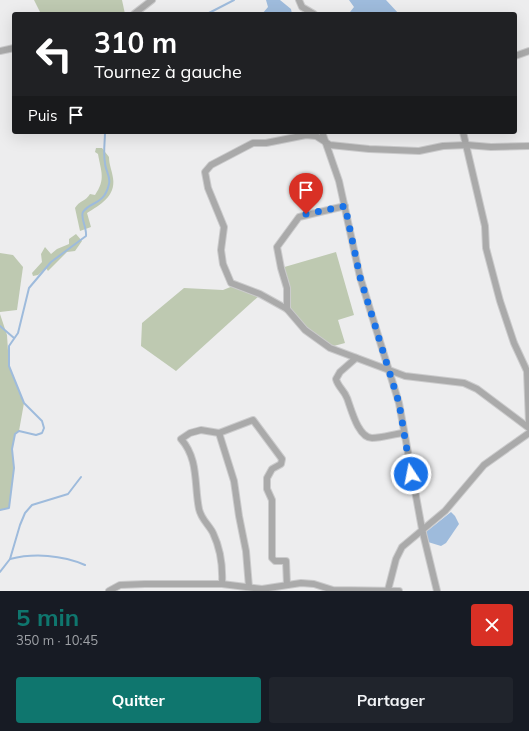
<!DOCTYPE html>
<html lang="fr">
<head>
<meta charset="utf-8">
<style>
	:root { --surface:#171b24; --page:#20242c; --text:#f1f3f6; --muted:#9ea1a6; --accent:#0f766e }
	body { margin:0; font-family:Mulish,sans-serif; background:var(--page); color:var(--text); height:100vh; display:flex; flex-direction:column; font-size:15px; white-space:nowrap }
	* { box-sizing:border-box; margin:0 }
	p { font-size:13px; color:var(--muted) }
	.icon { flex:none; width:22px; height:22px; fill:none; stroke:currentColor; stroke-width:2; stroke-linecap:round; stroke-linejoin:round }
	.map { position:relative; height:591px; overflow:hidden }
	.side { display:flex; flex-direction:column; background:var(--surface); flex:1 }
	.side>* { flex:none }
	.top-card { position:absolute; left:12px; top:12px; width:505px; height:122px; border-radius:4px; box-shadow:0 4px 16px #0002; background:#202124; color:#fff; overflow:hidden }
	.pin { position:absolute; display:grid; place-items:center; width:34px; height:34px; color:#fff; margin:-41px -17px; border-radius:50% 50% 50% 0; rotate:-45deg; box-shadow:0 0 4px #0007 }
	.pin .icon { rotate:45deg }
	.me { position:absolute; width:44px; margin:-22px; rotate:349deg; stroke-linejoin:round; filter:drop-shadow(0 0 3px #0008) }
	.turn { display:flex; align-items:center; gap:14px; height:84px; padding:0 16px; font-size:18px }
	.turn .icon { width:52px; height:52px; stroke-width:2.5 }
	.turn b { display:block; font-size:28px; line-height:34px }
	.then { display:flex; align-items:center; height:38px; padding:0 16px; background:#0003; gap:8px; font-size:15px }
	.round { display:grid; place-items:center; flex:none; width:42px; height:42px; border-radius:4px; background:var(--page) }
	.summary { display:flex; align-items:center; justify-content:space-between; height:68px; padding:0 16px }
	h1 { font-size:24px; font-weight:700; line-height:30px; color:var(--accent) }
	.primary-button { display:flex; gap:8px; margin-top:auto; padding:8px 16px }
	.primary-button a { flex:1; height:46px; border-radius:4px; background:var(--accent); color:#fff; font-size:16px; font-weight:700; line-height:46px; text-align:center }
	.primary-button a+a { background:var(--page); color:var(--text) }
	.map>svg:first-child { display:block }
	.green { fill:#bec9b1 }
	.water { fill:#9ebbdc }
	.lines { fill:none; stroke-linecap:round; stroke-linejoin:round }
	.stream { stroke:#9ebbdc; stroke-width:2 }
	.street-casing { stroke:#cbcbcc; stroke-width:8 }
	.street { stroke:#aaa; stroke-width:6 }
	.route { stroke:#1a73e8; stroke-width:7; stroke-dasharray:0 12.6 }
</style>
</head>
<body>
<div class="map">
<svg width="529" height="591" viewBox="0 0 529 591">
	<rect width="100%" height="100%" fill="#ededee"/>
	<g class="green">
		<path d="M34 0H122L125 14H41Z"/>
		<path d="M96 148H102L109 157C109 165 112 170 113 178 116 196 100 205 87 213L91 227 80 231 75 208C79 201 86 201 90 194L95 195C106 179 101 172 98 154L95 152Z"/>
		<path d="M76 234 82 241 75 251 67 252 48 271 46 268 38 275 33 276 32 273 42 262 41 254 45 247 51 254 57 249 69 244V239Z"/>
		<path d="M336 252 354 315 338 320 345 343 330 347 306 331 289 312 281 268Z"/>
		<path d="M0 253 13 255 23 267 17 310 0 312Z"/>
		<path d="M233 286 260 295 176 371 141 346 142 323 184 288 223 290Z"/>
		<path d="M0 314 7 335 9 366 24 403 19 431 15 434 12 449 14 468 9 508 0 510Z"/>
	</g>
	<g class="water">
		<path d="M266 0H280L291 9 292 14H262L268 7Z"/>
		<path d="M349 0H386L399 14H351L350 12 354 7Z"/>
		<path d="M451 512 455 516 459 524 446 543 441 546 428 542 426 532Z"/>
	</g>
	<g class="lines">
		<g class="stream">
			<path d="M207 14 234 0"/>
			<path d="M0 326 14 338"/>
			<path d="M0 510 9 508 14 468 12 449 15 434 19 431 36 435 42 433 44 428 42 421 24 403 9 366V346L18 333 29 288 51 262 86 236C87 228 80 217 83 212 90 201 104 206 109 184 111 176 105 170 105 163 103 153 105 142 105 132"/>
			<path d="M10 559 20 525 25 513 32 505 68 494 81 477"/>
			<path d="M0 572 10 559C34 553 62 555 85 565"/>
		</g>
		<defs>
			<g id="street">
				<path d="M299 0 302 7 314 14"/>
				<path d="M134 14 152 0"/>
				<path d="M0 51 14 48"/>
				<path d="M515 56 529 51"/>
				<path d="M322 132 339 181 360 277 399 403 422 529 437 591"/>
				<path d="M463 132 485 226 486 248 500 301 514 343 527 371 529 423"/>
				<path d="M529 146 491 147 467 145 443 146 419 151 369 149 330 145 316 136 306 135 266 143H253L211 165 205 172 208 188 224 227 221 250 223 264 231 283 260 294 287 309 305 330 330 348 405 376 464 383 477 389 529 428"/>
				<path d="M287 309V288L281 268 277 247 299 217 345 206"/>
				<path d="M356 358 340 372 336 379C338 387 344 390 347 398 351 408 358 438 372 438 382 438 394 434 403 433"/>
				<path d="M219 433 234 481 239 516 246 551 249 587"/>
				<path d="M222 584C223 566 221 550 213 533 209 525 201 519 199 509 194 485 199 459 181 439L190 433 201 430 219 433 253 420 282 459 281 464 272 469 267 478V489L272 500V558L275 561H286L287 585"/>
				<path d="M388 590 396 559 402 547 445 511 484 465 529 433"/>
				<path d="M109 591 120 585 145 584H222L262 589 301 583 314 584 333 590 399 591"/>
			</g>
		</defs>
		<use href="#street" class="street-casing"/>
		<use href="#street" class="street"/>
	</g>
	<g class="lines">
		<path class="route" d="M306 214 345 206 360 277 399 403 411 474"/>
	</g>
</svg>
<div class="pin" style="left:306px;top:214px;background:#d93025"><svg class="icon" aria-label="arrive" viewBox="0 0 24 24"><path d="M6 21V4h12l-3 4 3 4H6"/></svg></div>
<svg class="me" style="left:411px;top:474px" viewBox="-20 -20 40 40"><circle r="17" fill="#1a73e8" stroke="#fff" stroke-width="3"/><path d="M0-11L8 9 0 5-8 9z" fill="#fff"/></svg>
<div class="top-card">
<div class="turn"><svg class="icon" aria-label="left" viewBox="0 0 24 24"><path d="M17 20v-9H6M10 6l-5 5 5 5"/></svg><div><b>310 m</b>Tournez à gauche</div></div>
<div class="then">Puis<svg class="icon" aria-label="arrive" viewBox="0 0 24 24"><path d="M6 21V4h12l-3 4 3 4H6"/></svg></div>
</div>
</div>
<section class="side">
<div class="summary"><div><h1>5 min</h1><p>350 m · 10:45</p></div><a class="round" style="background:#d93025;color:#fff"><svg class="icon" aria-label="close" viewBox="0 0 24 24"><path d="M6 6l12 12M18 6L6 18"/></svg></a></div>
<div class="primary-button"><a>Quitter</a><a>Partager</a></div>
</section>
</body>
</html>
